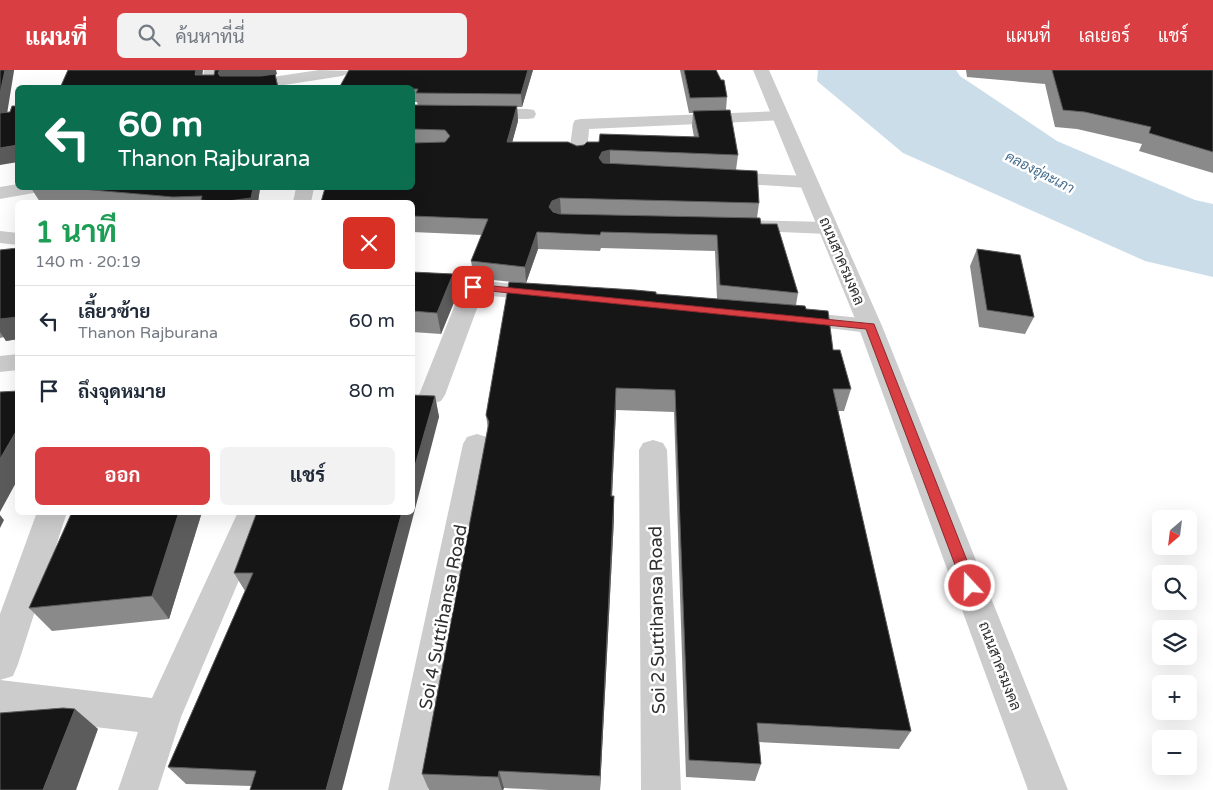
<!DOCTYPE html>
<html lang="th">
<head>
<meta charset="utf-8">
<style>
	:root { --surface:#fff; --page:#f2f2f3; --text:#1f2937; --muted:#747a83; --line:#e0e1e3; --accent:#d93e43 }
	body { margin:0; font-family:"Varela Round",Sarabun,sans-serif; background:var(--page); color:var(--text); height:100vh; display:flex; flex-direction:column; font-size:19px; white-space:nowrap }
	* { box-sizing:border-box; margin:0 }
	p { font-size:16px; color:var(--muted) }
	.icon { flex:none; width:28px; height:28px; fill:none; stroke:currentColor; stroke-width:2; stroke-linecap:round; stroke-linejoin:round }
	.map { position:relative; flex:1; overflow:hidden }
	.panel { position:absolute; left:15px; top:130px; width:400px; height:315px; display:flex; flex-direction:column; background:var(--surface); border-radius:8px; box-shadow:0 5px 20px #0002 }
	.panel>* { flex:none }
	.top-card { position:absolute; left:15px; top:15px; width:400px; height:105px; border-radius:8px; box-shadow:0 5px 20px #0002; background:#0b6e4f; color:#fff; overflow:hidden }
	.needle { width:32px; rotate:208deg }
	.tools { position:absolute; left:1152px; top:440px; display:grid; gap:10px }
	.tools a { display:grid; place-items:center; width:45px; height:45px; border-radius:8px; background:var(--surface); box-shadow:0 5px 20px #0002; font-size:25px }
	.pin { position:absolute; display:grid; place-items:center; width:42px; height:42px; color:#fff; margin:-21px; border-radius:10px; box-shadow:0 2px 8px #0006 }
	.me { position:absolute; width:55px; margin:-28px; rotate:339deg; stroke-linejoin:round; filter:drop-shadow(0 0 4px #0008) }
	.turn { display:flex; align-items:center; gap:18px; height:105px; padding:0 20px; font-size:22px }
	.turn .icon { width:65px; height:65px; stroke-width:2.5 }
	.turn b { display:block; font-size:35px; line-height:42px }
	.round { display:grid; place-items:center; flex:none; width:52px; height:52px; border-radius:8px; background:var(--page) }
	.head { display:flex; align-items:center; justify-content:space-between; height:85px; padding:0 20px }
	h1 { font-size:30px; font-weight:700; line-height:38px; color:#1e9e55 }
	.button { display:flex; gap:10px; margin-top:auto; padding:10px 20px }
	.button a { flex:1; height:58px; border-radius:8px; background:var(--accent); color:#fff; font-size:20px; font-weight:700; line-height:58px; text-align:center }
	.button a+a { background:var(--page); color:var(--text) }
	ul { padding:0; list-style:none }
	li { display:flex; align-items:center; gap:15px; height:70px; padding:0 20px; border-top:1px solid var(--line) }
	li div { flex:1 }
	li b { display:block; font-size:19px }
	li em { font-style:normal }
	header { display:flex; align-items:center; gap:30px; box-sizing:border-box; height:70px; padding:0 25px; background:var(--accent); color:#fff }
	header strong { font-size:24px }
	nav { display:flex; gap:28px; margin-inline-start:auto; font-size:18px }
	.search { width:350px; height:45px; background:var(--page); display:flex; align-items:center; gap:12px; box-sizing:border-box; padding:0 18px; border-radius:8px; color:var(--muted); font-size:19px }
	.map>svg:first-child { display:block }
	.water { fill:#ccddea }
	.lines { fill:none; stroke-linecap:round; stroke-linejoin:round }
	.minor { fill:#ccc; fill-rule:evenodd }
	.tertiary { fill:#ccc; fill-rule:evenodd }
	.wall { fill:#8a8a8a; fill-rule:evenodd }
	.shaded-wall { fill:#5c5c5c }
	.building { fill:#161616; stroke:#5c5c5c }
	.route { fill:#d93e43; stroke:#8d282c }
	.labels { text-anchor:middle; stroke-width:5; stroke-linejoin:round; paint-order:stroke }
	.far-water-label { font-size:14px; font-style:italic; fill:#436c8c; stroke:#fff }
	.street-label { font-size:15px; fill:#2f2f2f; stroke:#fff }
	.near-street-label { font-size:18px; fill:#2f2f2f; stroke:#fff }
</style>
</head>
<body>
<header>
<strong>แผนที่</strong>
<div class="search"><svg class="icon" aria-label="search" viewBox="0 0 24 24"><circle cx="10" cy="10" r="6"/><path d="M15 15l6 6"/></svg>ค้นหาที่นี่</div>
<nav><a>แผนที่</a><a>เลเยอร์</a><a>แชร์</a></nav>
</header>
<div class="map">
<svg width="1213" height="720" viewBox="0 0 1213 720">
	<rect width="100%" height="100%" fill="#fff"/>
	<path class="water" d="M818 0H956L960 6 1057 71 1195 130 1213 134V207L1145 191 903 83 817 11Z"/>
	<g class="lines">
		<g class="minor">
			<path d="M204 0H220L218 18H202Z"/>
			<path d="M319 0 350 1 347 4 342 6 265 18H225L226 15 232 13Z"/>
			<path d="M412 38 528 39 534 40 536 44 534 48 528 49 412 48Z"/>
			<path d="M780 41 786 42 788 46 786 50 589 59 587 84 584 88 578 89 572 88 569 84 573 54 575 50 581 49Z"/>
			<path d="M720 102 808 106 815 108 817 112 815 116 808 118 713 112 711 108 713 104Z"/>
			<path d="M18 114V118H42L39 122 0 129V117Z"/>
			<path d="M296 118H314L311 132H293Z"/>
			<path d="M742 150 828 152 835 154 838 158 835 162 828 164 735 160 732 156 735 152Z"/>
			<path d="M0 161 18 163V175L0 173Z"/>
			<path d="M412 204 545 217 553 219 556 224 553 229 545 231 482 225 445 325 441 331 432 334 423 331 419 325 460 222 412 218Z"/>
			<path d="M792 241 870 249 878 251 882 256 878 261 870 263 784 253 780 248 784 243Z"/>
			<path d="M18 284V300L0 302V286Z"/>
			<path d="M477 364 487 367 491 374 428 720H388L463 374 467 367Z"/>
			<path d="M653 370 663 373 667 380 681 720H641L639 380 643 373Z"/>
			<path d="M37 442H67L18 594 13 606 0 610 152 628 238 442H268L181 647 158 720H118L138 662 0 646V544Z"/>
		</g>
		<path class="tertiary" d="M753 0H769L882 256 1068 720H1028L858 256Z"/>
	</g>
	<g class="wall">
		<path d="M349 0H533L522 37H517L518 51 512 72 577 76 599 72 694 67 692 56 693 43H689L680 0H716L727 27 726 40 738 85 736 100 759 133 757 148 761 154 798 223 796 235 806 239 833 280 851 319 844 341H838L911 661 899 679 759 672 761 694 755 711 686 707 674 342 616 340 612 426H614V448L600 720H549L504 718 503 720H429L422 704 488 360 486 345 521 213 474 208 471 191 482 165 412 162V35H418L417 32H412V18ZM601 178 715 181 717 229 526 213 538 179 600 181Z"/>
		<path d="M966 0H1213V103L1139 81 1142 74 1077 59 1055 57 1045 14 967 7Z"/>
		<path d="M31 118H260L258 132H40Z"/>
		<path d="M18 178V269L6 271 4 267 0 268V180Z"/>
		<path d="M977 179 1034 247 1025 264 979 257 970 196Z"/>
		<path d="M412 202 453 204 457 225 441 264 412 262Z"/>
		<path d="M435 326 439 347 251 716 186 714 168 697 245 521 234 503Z"/>
		<path d="M72 442H202L169 549 52 561 29 538Z"/>
	</g>
	<g class="shaded-wall">
		<path d="M5 0H14V1L7 44 0 46V24Z"/>
		<path d="M196 0H203L201 18 195 5Z"/>
		<path d="M220 0H276L277 4 275 5 279 18 225 13 218 3Z"/>
		<path d="M528 0H533L522 37 521 24Z"/>
		<path d="M517 36 518 51 508 88 507 72Z"/>
		<path d="M18 75V92L0 95V78Z"/>
		<path d="M610 80V95L602 97 599 88 602 82Z"/>
		<path d="M253 118H260L258 132H221Z"/>
		<path d="M560 128 561 144 552 147 549 137 552 131Z"/>
		<path d="M537 162 538 179 526 213 525 197Z"/>
		<path d="M453 204 457 225 441 264 437 243Z"/>
		<path d="M18 247V269L6 271 0 262V249Z"/>
		<path d="M616 318V340L611 448V426Z"/>
		<path d="M435 326 439 347 342 720H326L402 442H412V406Z"/>
		<path d="M18 358V409L0 442V389Z"/>
		<path d="M614 426V448L600 720V706Z"/>
		<path d="M179 442H202L169 549 152 526Z"/>
		<path d="M0 445 4 450 0 458Z"/>
		<path d="M75 639 98 659 76 720H43Z"/>
		<path d="M499 701 504 718 503 720H502L498 707Z"/>
	</g>
	<g class="building">
		<path d="M0 0H5L0 24Z"/>
		<path d="M68 0H196L195 5H214L215 0H220L218 3 220 6H261L275 4 278 18H60Z"/>
		<path d="M349 0H528L521 24 416 23 418 19H412V18H339Z"/>
		<path d="M684 0H716L721 10H724L727 27 690 28Z"/>
		<path d="M1052 0H1213V82L1149 63 1151 57 1085 42 1063 40Z"/>
		<path d="M412 35 517 36 507 72H568L577 76 584 75 587 72H599L600 64 699 67 693 41 730 40 738 85 610 80 602 82 599 88 603 93 757 101 759 133 560 128 552 131 549 137 553 142 560 144 760 148 761 154H777L798 223 720 215 717 165 601 162 600 165 537 162 525 197 471 191 488 149 412 146V132H321L325 118H412V73L445 72 450 66 445 60 412 59Z"/>
		<path d="M12 36H18V75L0 78V43L10 42Z"/>
		<path d="M70 118H253L251 128 221 132 201 130 202 126 173 127Z"/>
		<path d="M18 178V247L0 249V180Z"/>
		<path d="M977 179 1020 185 1034 247 987 240Z"/>
		<path d="M412 202 453 204 437 243 412 241Z"/>
		<path d="M509 212 635 220 656 222V224L805 236 806 239 828 241 833 280H840L851 319H833L911 661 757 653 761 694 689 690 675 320 616 318 611 426H614L600 706 499 701 498 707 422 704 489 352 486 345Z"/>
		<path d="M18 321V358L0 389V322Z"/>
		<path d="M412 325 435 326 412 406Z"/>
		<path d="M72 442H179L152 526 29 538Z"/>
		<path d="M257 442H402L326 720H250L256 701 168 697 253 503H234Z"/>
		<path d="M63 638 75 639 43 720H0V643Z"/>
	</g>
	<path class="route" d="M473 214 874 254 977 516 975 520 970 522 965 520 963 516 866 259 470 219V215Z"/>
	<g class="labels">
		<g class="far-water-label">
			<text transform="translate(1040 102) rotate(27)" y="5">คลองอุ่ตะเภา</text>
		</g>
		<g class="street-label">
			<text transform="translate(842 191) rotate(67)" y="5">ถนนสาครมงคล</text>
			<text transform="translate(1000 596) rotate(69)" y="5">ถนนสาครมงคล</text>
		</g>
		<g class="near-street-label">
			<text transform="translate(443 547) rotate(-79)" y="6">Soi 4 Suttihansa Road</text>
			<text transform="translate(657 550) rotate(-91)" y="6">Soi 2 Suttihansa Road</text>
		</g>
	</g>
</svg>
<div class="tools">
<a><svg class="needle" viewBox="-14 -14 28 28"><path d="M0-13l5 13h-10z" fill="#e53935"/><path d="M0 13l5-13h-10z" fill="#747a83"/></svg></a>
<a><svg class="icon" aria-label="search" viewBox="0 0 24 24"><circle cx="10" cy="10" r="6"/><path d="M15 15l6 6"/></svg></a>
<a><svg class="icon" aria-label="layers" viewBox="0 0 24 24"><path d="M12 4l9 5-9 5-9-5zM3 14l9 5 9-5"/></svg></a>
<a>+</a>
<a>−</a>
</div>
<div class="pin" style="left:473px;top:217px;background:#d93025"><svg class="icon" aria-label="arrive" viewBox="0 0 24 24"><path d="M6 21V4h12l-3 4 3 4H6"/></svg></div>
<svg class="me" style="left:970px;top:516px" viewBox="-20 -20 40 40"><circle r="17" fill="#d93e43" stroke="#fff" stroke-width="3"/><path d="M0-11L8 9 0 5-8 9z" fill="#fff"/></svg>
<div class="top-card">
<div class="turn"><svg class="icon" aria-label="left" viewBox="0 0 24 24"><path d="M17 20v-9H6M10 6l-5 5 5 5"/></svg><div><b>60 m</b>Thanon Rajburana</div></div>
</div>
<section class="panel">
<div class="head"><div><h1>1 นาที</h1><p>140 m · 20:19</p></div><a class="round" style="background:#d93025;color:#fff"><svg class="icon" aria-label="close" viewBox="0 0 24 24"><path d="M6 6l12 12M18 6L6 18"/></svg></a></div>
<ul>
<li><svg class="icon" aria-label="left" viewBox="0 0 24 24"><path d="M17 20v-9H6M10 6l-5 5 5 5"/></svg><div><b>เลี้ยวซ้าย</b><p>Thanon Rajburana</p></div><em>60 m</em></li>
<li><svg class="icon" aria-label="arrive" viewBox="0 0 24 24"><path d="M6 21V4h12l-3 4 3 4H6"/></svg><div><b>ถึงจุดหมาย</b></div><em>80 m</em></li>
</ul>
<div class="button"><a>ออก</a><a>แชร์</a></div>
</section>
</div>
</body>
</html>
